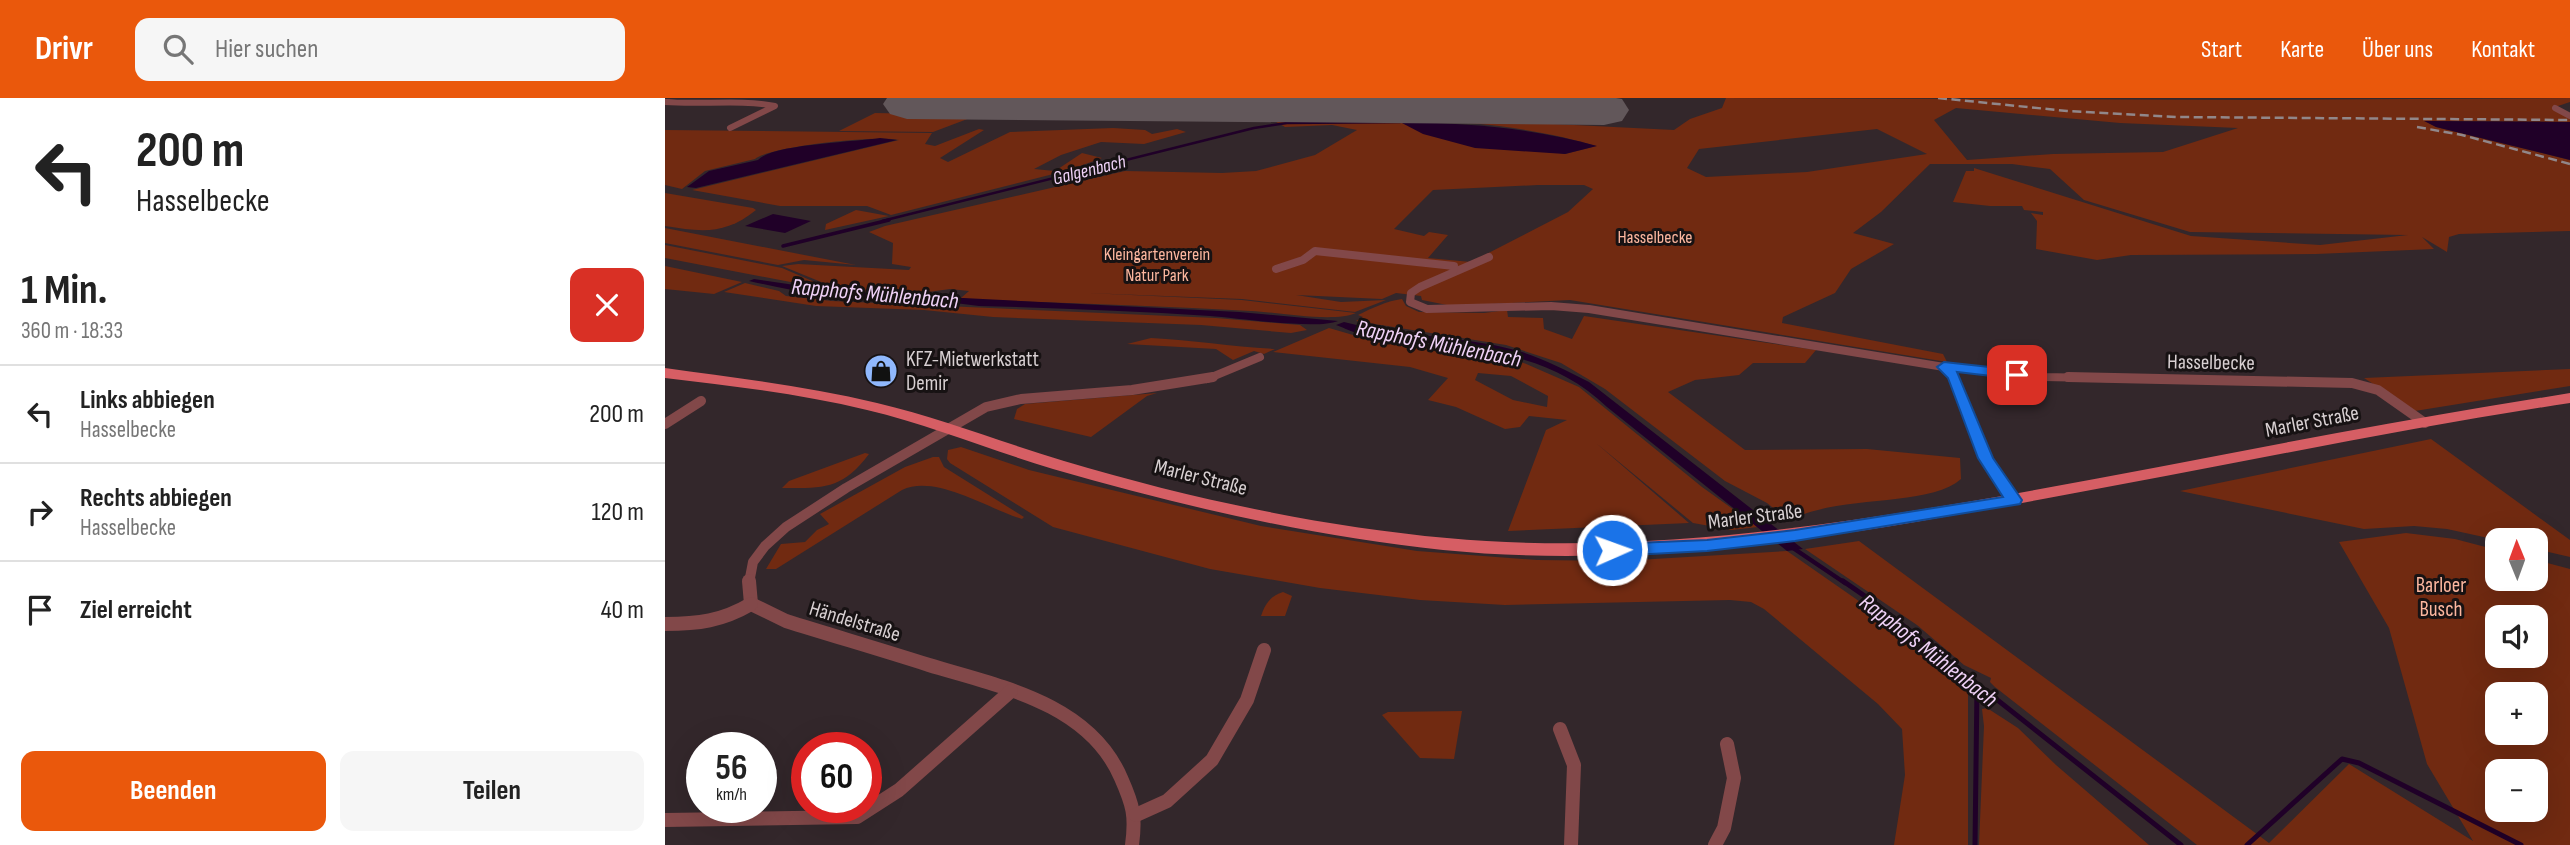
<!DOCTYPE html>
<html lang="de">
<head>
<meta charset="utf-8">
<style>
	:root { --surface:#fff; --page:#f6f6f6; --text:#222; --muted:#767676; --line:#e0e0e0; --accent:#ea580c }
	body { margin:0; font-family:"Sofia Sans Condensed",sans-serif; background:var(--page); color:var(--text); height:100vh; display:flex; flex-direction:column; font-size:26px; white-space:nowrap }
	* { box-sizing:border-box; margin:0 }
	p { font-size:23px; color:var(--muted) }
	.icon { flex:none; width:38px; height:38px; fill:none; stroke:currentColor; stroke-width:2; stroke-linecap:round; stroke-linejoin:round }
	.map { position:relative; flex:1; overflow:hidden }
	.panel { display:flex; flex-direction:column; background:var(--surface); width:665px }
	.panel>* { flex:none }
	.banner { background:#fff; color:var(--text); overflow:hidden }
	.needle { width:46px; rotate:359deg }
	.fabs { position:absolute; left:1820px; top:430px; display:grid; gap:14px }
	.fabs a { display:grid; place-items:center; width:63px; height:63px; border-radius:14px; background:var(--surface); box-shadow:0 7px 28px #0002; font-size:35px }
	.speed { position:absolute; left:21px; top:634px; display:flex; gap:14px; font-size:35px; font-weight:700; text-align:center }
	.speed>* { display:grid; place-content:center; width:91px; height:91px; border-radius:50%; background:var(--surface); box-shadow:0 7px 28px #0002; line-height:1 }
	.speed small { font-size:18px; font-weight:400 }
	.speed .limit { border:10px solid #d22; background:#fff; color:#111 }
	.pin { position:absolute; display:grid; place-items:center; width:60px; height:60px; color:#fff; margin:-30px; border-radius:14px; box-shadow:0 4px 10px #0006 }
	.me { position:absolute; width:77px; margin:-38px; rotate:88deg; stroke-linejoin:round; filter:drop-shadow(0 0 5px #0008) }
	.turn { display:flex; align-items:center; gap:24px; height:147px; padding:0 21px; font-size:32px }
	.turn .icon { width:91px; height:91px; stroke-width:2.5 }
	.turn b { display:block; font-size:49px; line-height:60px }
	.round { display:grid; place-items:center; flex:none; width:74px; height:74px; border-radius:14px; background:var(--page) }
	.summary { display:flex; align-items:center; justify-content:space-between; height:119px; padding:0 21px }
	h1 { font-size:42px; font-weight:700; line-height:52px }
	.button { display:flex; gap:14px; margin-top:auto; padding:14px 21px }
	.button a { flex:1; height:80px; border-radius:14px; background:var(--accent); color:#fff; font-size:28px; font-weight:700; line-height:80px; text-align:center }
	.button a+a { background:var(--page); color:var(--text) }
	ul { padding:0; list-style:none }
	li { display:flex; align-items:center; gap:21px; height:98px; padding:0 21px; border-top:2px solid var(--line) }
	li div { flex:1 }
	li b { display:block; font-size:26px }
	li em { font-style:normal }
	header { display:flex; align-items:center; gap:42px; box-sizing:border-box; height:98px; padding:0 35px; background:var(--accent); color:#fff }
	header strong { font-size:33px }
	nav { display:flex; gap:38px; margin-inline-start:auto; font-size:24px }
	.search { width:490px; height:63px; background:var(--page); display:flex; align-items:center; gap:18px; box-sizing:border-box; padding:0 24px; border-radius:14px; color:var(--muted); font-size:26px }
	main { display:flex; flex:1; min-height:0 }
	.map>svg:first-child { display:block }
	.green { fill:#712a11; fill-rule:evenodd }
	.water { fill:#200028 }
	.lines { fill:none; stroke-linecap:round; stroke-linejoin:round }
	.stream-far3 { stroke:#200028; stroke-width:2.5 }
	.stream-far2 { stroke:#200028; stroke-width:3.5 }
	.stream-far1 { stroke:#200028; stroke-width:4.5 }
	.stream { stroke:#200028; stroke-width:5 }
	.runway { fill:#62575a; fill-rule:evenodd }
	.street-far3 { stroke:#824849; stroke-width:6 }
	.street-far2 { stroke:#824849; stroke-width:8 }
	.street-far1 { stroke:#824849; stroke-width:10 }
	.street { stroke:#824849; stroke-width:14 }
	.primary { fill:#d65e64; fill-rule:evenodd }
	.rail { stroke:#91878a; stroke-width:2.5; stroke-dasharray:9 4.5; stroke-linecap:butt }
	.route { fill:#1a73e8; stroke:#114b97; stroke-width:2 }
	.labels { text-anchor:middle; stroke-width:6; stroke-linejoin:round; paint-order:stroke }
	.far-park-label { font-size:18px; fill:#fdb79f; stroke:#171213 }
	.far-water-label { font-size:19px; font-style:italic; fill:#f0d2f7; stroke:#171213 }
	.poi-label { font-size:21px; fill:#d8d0d2; stroke:#171213; text-anchor:start }
	.street-label { font-size:21px; fill:#d8d0d2; stroke:#171213 }
	.park-label { font-size:21px; fill:#fdb79f; stroke:#171213 }
	.water-label { font-size:23px; font-style:italic; fill:#f0d2f7; stroke:#171213 }
</style>
</head>
<body>
<header>
<strong>Drivr</strong>
<div class="search"><svg class="icon" aria-label="search" viewBox="0 0 24 24"><circle cx="10" cy="10" r="6"/><path d="M15 15l6 6"/></svg>Hier suchen</div>
<nav><a>Start</a><a>Karte</a><a>Über uns</a><a>Kontakt</a></nav>
</header>
<main>
<section class="panel">
<div class="banner">
<div class="turn"><svg class="icon" aria-label="left" viewBox="0 0 24 24"><path d="M17 20v-9H6M10 6l-5 5 5 5"/></svg><div><b>200 m</b>Hasselbecke</div></div>
</div>
<div class="summary"><div><h1>1 Min.</h1><p>360 m · 18:33</p></div><a class="round" style="background:#d93025;color:#fff"><svg class="icon" aria-label="close" viewBox="0 0 24 24"><path d="M6 6l12 12M18 6L6 18"/></svg></a></div>
<ul>
<li><svg class="icon" aria-label="left" viewBox="0 0 24 24"><path d="M17 20v-9H6M10 6l-5 5 5 5"/></svg><div><b>Links abbiegen</b><p>Hasselbecke</p></div><em>200 m</em></li>
<li><svg class="icon" aria-label="right" viewBox="0 0 24 24"><path d="M7 20v-9h11M14 6l5 5-5 5"/></svg><div><b>Rechts abbiegen</b><p>Hasselbecke</p></div><em>120 m</em></li>
<li><svg class="icon" aria-label="arrive" viewBox="0 0 24 24"><path d="M6 21V4h12l-3 4 3 4H6"/></svg><div><b>Ziel erreicht</b></div><em>40 m</em></li>
</ul>
<div class="button"><a>Beenden</a><a>Teilen</a></div>
</section>
<div class="map">
<svg width="1905" height="747" viewBox="0 0 1905 747">
	<rect width="100%" height="100%" fill="#33272b"/>
	<g class="green">
		<path d="M1061 0 1585 2 1905 0V4L1887 10 1905 19V24L1761 23 1771 29 1905 62V133L1794 136 1784 139 1782 154 1757 139 1769 151 1651 156 1466 157 1432 162 1371 151 1372 123 1366 115 1378 117V114L1359 112 1357 108H1325L1288 104 1301 73H1309V70L1526 138 1655 147 1743 137 1525 134 1419 102 1385 71 1347 66H1265L1216 114 1188 135 1229 146 1186 171 1170 195 1118 219 1117 225 1278 256 1282 264 905 202 787 208 757 202 756 198 731 195 717 201 631 197 676 204 721 202 690 214 577 201 422 195 577 202 691 215C668 225 613 214 586 213 495 208 404 205 313 202L296 200 304 193 285 191 249 196 167 192 0 160V147L117 170 159 188 161 186 117 168 133 166 244 172 246 169 227 166 228 145 204 134 220 128 460 73 557 75 591 73 650 57 692 32 667 27 620 29 606 21 608 19H749L1009 32 1025 21 1057 10ZM1291 10 1455 25 1573 30 1498 54 1388 56 1302 62 1269 22ZM737 24C794 20 876 31 931 48L900 56ZM1212 31 1262 56 1142 74 1041 79 1022 70 1034 51ZM873 87H919L928 91 903 114 806 164 763 160 783 137 764 134 759 138 729 131 768 92Z"/>
		<path d="M210 15 313 17 268 34 174 33Z"/>
		<path d="M448 30 480 32 487 36 512 31 521 34 479 46 436 44 396 57 369 71 390 73 417 55 437 60 404 72 226 117 202 108H115L27 92 234 42C213 37 106 48 90 61L40 73 17 91 0 87V32L267 35 260 46 270 48 314 31 319 32 275 60 283 64 345 34Z"/>
		<path d="M0 95 88 110 91 112C60 137 37 134 0 128Z"/>
		<path d="M191 112 224 118 160 132 161 126Z"/>
		<path d="M0 130 191 167 139 162 113 167 0 145Z"/>
		<path d="M0 168 77 184 49 196 0 191Z"/>
		<path d="M80 185 114 193 121 198 167 203 551 220 635 227 642 232 626 235 536 227 328 219 259 212 151 208 59 194Z"/>
		<path d="M737 201 741 208 754 214 819 215 842 212 843 219 878 220 879 231 907 241 919 218 1151 252 1140 265H1088L1074 277 1030 282 1003 294 1080 352 1202 351 1295 360 1296 381C1263 410 1170 396 1124 423L1102 405 1060 383 940 291 896 265 841 247 691 223 698 219 693 217C707 210 722 203 737 201Z"/>
		<path d="M664 230 695 239 845 259 914 289 1037 389 1093 429 1067 432 1028 425 931 345 1024 425 843 433 881 332 902 322 864 318 855 329 840 331 791 309 763 302 783 280 745 269 608 254ZM813 275 846 278 883 298 882 309 848 302 810 282Z"/>
		<path d="M486 240C528 242 568 249 610 251L599 256 589 253 568 262 551 251 462 246Z"/>
		<path d="M1905 271V288L1750 313 1699 280Z"/>
		<path d="M492 295 482 298 426 339 349 321 352 311 360 306Z"/>
		<path d="M1766 341 1905 442V459L1871 451V443H1837L1782 431 1749 428 1699 431 1515 393Z"/>
		<path d="M296 349 364 372 596 428 752 453 872 462 955 463 1122 453 1191 501 1303 590V747H1229L1240 677 1237 631 1213 606 1099 511 1086 504 1065 502 840 507 755 502 655 490 545 471 388 429 285 365 282 361 283 352Z"/>
		<path d="M200 355 204 356C177 392 158 390 117 390L124 383Z"/>
		<path d="M268 359H274L279 369 359 419 357 421C323 411 271 376 237 392L111 471H101L116 446 140 444 152 432 164 426 155 416 240 369Z"/>
		<path d="M1741 435 1790 441 1832 452V481H1871V462L1905 471V747H1532L1330 589 1325 584 1326 580 1299 567 1252 527 1140 451 1194 443 1604 745 1684 666 1808 743 1762 666 1724 530 1674 444ZM1832 520H1871V558H1832ZM1832 597H1871V635H1832ZM1832 674H1871V712H1832Z"/>
		<path d="M618 494 627 498 620 518H596C600 506 605 498 618 494Z"/>
		<path d="M1322 610 1353 630 1391 667 1484 747H1314L1319 628 1317 611Z"/>
		<path d="M797 613 789 661 755 660 717 617 723 614Z"/>
	</g>
	<g class="water">
		<path d="M1759 23 1905 24V62L1771 29Z"/>
		<path d="M735 24C801 25 869 30 932 48L900 56 810 50 758 36Z"/>
		<path d="M215 40 232 42 31 90 22 89 44 73 93 62C107 46 190 44 215 40Z"/>
		<path d="M108 116 146 123 120 135 80 128Z"/>
		<path d="M89 181 178 194 574 214 673 223C652 232 573 220 545 218 468 213 391 210 314 208 261 200 207 202 153 196 129 193 107 188 84 183Z"/>
		<path d="M679 224C734 239 794 237 850 252 876 259 900 272 924 284L1138 451 1122 453 942 309C874 243 782 252 697 236 688 235 680 230 671 227Z"/>
	</g>
	<g class="lines">
		<path class="stream-far3" d="M217 123 589 30 622 25 735 24"/>
		<path class="stream-far2" d="M118 148 224 122"/>
		<path class="stream-far1" d="M1128 450 1180 485"/>
		<g class="stream">
			<path d="M1178 483 1207 503 1516 747"/>
			<path d="M1310 747 1312 588"/>
			<path d="M1582 747 1677 661 1694 665 1856 747"/>
		</g>
		<path class="runway" d="M222 0H951L957 1 964 12 957 23 939 27 242 21 225 16 218 6Z"/>
		<g class="street-far3">
			<path d="M0 4C37 7 74 1 110 8L65 30"/>
			<path d="M1890 10 1905 18"/>
		</g>
		<g class="street-far2">
			<path d="M824 159 755 189 746 195 745 204 762 211 886 208 924 211 1279 269 1377 279 1493 281"/>
			<path d="M611 171 638 162 650 153 789 168 788 174"/>
			<path d="M1279 269 1290 281"/>
			<path d="M542 281 595 259"/>
		</g>
		<g class="street-far1">
			<path d="M1289 279 1321 360 1349 402"/>
			<path d="M1403 279 1687 285 1713 292 1760 325"/>
			<path d="M0 326 36 303"/>
			<path d="M84 485 88 464 100 448 121 429 181 390 321 309 356 301 467 292 548 279"/>
		</g>
		<g class="street">
			<path d="M84 483 86 506"/>
			<path d="M86 506 121 523C169 538 217 552 264 567 334 588 424 605 456 680 468 707 471 718 467 747"/>
			<path d="M0 526C33 526 57 523 86 506"/>
			<path d="M895 631 909 667 906 747"/>
			<path d="M471 717 502 703 547 662 582 602 599 552"/>
			<path d="M0 722 192 719 234 692 346 593"/>
			<path d="M1050 747 1059 730 1069 680 1062 646"/>
		</g>
		<path class="primary" d="M0 270C71 280 142 288 212 305 275 320 336 344 399 363 523 400 653 428 782 440 957 456 1130 433 1302 404 1476 374 1650 337 1825 308L1905 295V305C1728 332 1554 369 1378 401 1181 438 979 472 778 452 646 438 515 408 388 371 325 352 265 327 202 312 136 296 68 288 0 280Z"/>
		<g class="rail">
			<path d="M1273 0 1402 13 1511 19 1905 22"/>
			<path d="M1752 29 1797 37 1905 66"/>
		</g>
	</g>
	<path class="route" d="M1279 264 1352 272 1359 277 1352 281 1292 274 1328 360 1357 402 1355 406 1130 443 1042 453 947 458 938 452 947 446 1042 442 1130 432 1338 399 1313 360 1283 280 1272 269Z"/>
	<defs>
		<symbol id="shop-disc" viewBox="-11 -11 22 22"><circle r="9.5" fill="#90b8fd" stroke="#171213"/><path d="M-5-2.5h2.3a2.7 3.5 0 0 1 5.4 0H5L5.5 6h-11ZM-1.5-2.5h3a1.5 2.3 0 0 0-3 0Z" fill="#111"/></symbol>
	</defs>
	<g fill-rule="evenodd">
		<use href="#shop-disc" x="197" y="254" width="38" height="38"/>
	</g>
	<g class="labels">
		<g class="far-park-label">
			<text x="990" y="145">Hasselbecke</text>
			<text x="492" y="162">Kleingartenverein<tspan x="492" dy="21">Natur Park</tspan></text>
		</g>
		<g class="far-water-label">
			<text transform="translate(424 71) rotate(-14)" y="7">Galgenbach</text>
		</g>
		<g class="poi-label">
			<text x="241" y="268">KFZ-Mietwerkstatt<tspan x="241" dy="24">Demir</tspan></text>
		</g>
		<g class="street-label">
			<text transform="translate(1546 264) rotate(1)" y="7">Hasselbecke</text>
			<text transform="translate(1647 323) rotate(-11)" y="7">Marler Straße</text>
			<text transform="translate(536 379) rotate(14)" y="7">Marler Straße</text>
			<text transform="translate(1090 418) rotate(-7)" y="7">Marler Straße</text>
			<text transform="translate(190 523) rotate(17)" y="7">Händelstraße</text>
		</g>
		<g class="park-label">
			<text x="1776" y="494">Barloer<tspan x="1776" dy="24">Busch</tspan></text>
		</g>
		<g class="water-label">
			<text transform="translate(210 195) rotate(5)" y="8">Rapphofs Mühlenbach</text>
			<text transform="translate(774 245) rotate(11)" y="8">Rapphofs Mühlenbach</text>
			<text transform="translate(1264 552) rotate(38)" y="8">Rapphofs Mühlenbach</text>
		</g>
	</g>
</svg>
<div class="fabs">
<a><svg class="needle" viewBox="-14 -14 28 28"><path d="M0-13l5 13h-10z" fill="#e53935"/><path d="M0 13l5-13h-10z" fill="#767676"/></svg></a>
<a><svg class="icon" aria-label="sound" viewBox="0 0 24 24"><path d="M4 9h4l5-4v14l-5-4H4zM17 9q2 3 0 6"/></svg></a>
<a>+</a>
<a>−</a>
</div>
<div class="speed"><div>56<small>km/h</small></div><div class="limit">60</div></div>
<div class="pin" style="left:1352px;top:277px;background:#d93025"><svg class="icon" aria-label="arrive" viewBox="0 0 24 24"><path d="M6 21V4h12l-3 4 3 4H6"/></svg></div>
<svg class="me" style="left:947px;top:452px" viewBox="-20 -20 40 40"><circle r="17" fill="#1a73e8" stroke="#fff" stroke-width="3"/><path d="M0-11L8 9 0 5-8 9z" fill="#fff"/></svg>
</div>
</main>
</body>
</html>
